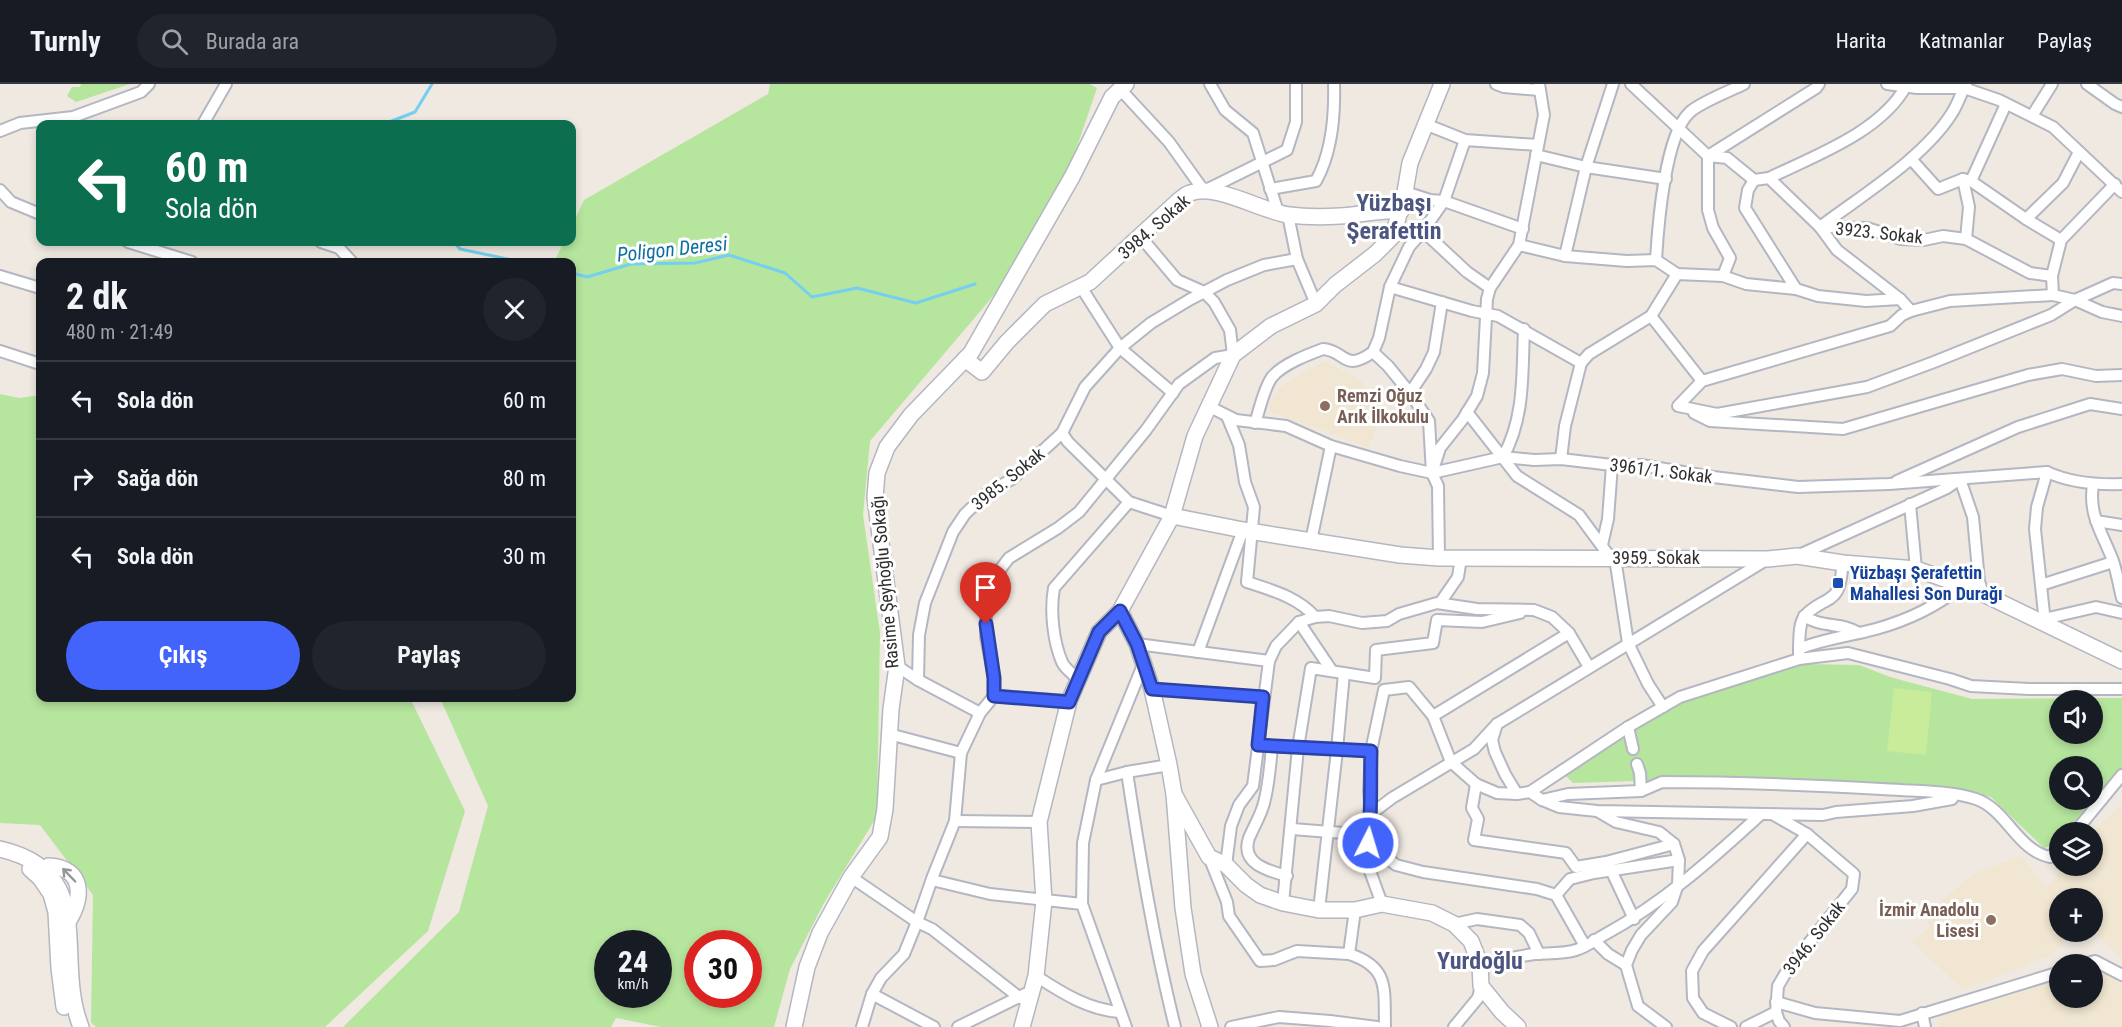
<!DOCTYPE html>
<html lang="tr">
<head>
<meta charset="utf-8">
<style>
	:root { --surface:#171b24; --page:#20242c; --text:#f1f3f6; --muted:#9ea1a6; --line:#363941; --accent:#4264fb }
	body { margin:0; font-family:"Roboto Condensed",sans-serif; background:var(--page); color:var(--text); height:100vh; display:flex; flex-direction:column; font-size:22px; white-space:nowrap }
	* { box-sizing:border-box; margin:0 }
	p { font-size:20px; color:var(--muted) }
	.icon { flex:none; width:33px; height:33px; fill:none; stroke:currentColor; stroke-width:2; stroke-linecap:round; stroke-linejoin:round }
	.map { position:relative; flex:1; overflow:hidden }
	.side { position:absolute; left:36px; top:174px; width:540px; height:444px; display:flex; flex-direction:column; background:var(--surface); border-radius:12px; box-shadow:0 3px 9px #0003 }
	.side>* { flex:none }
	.banner { position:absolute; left:36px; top:36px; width:540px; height:126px; border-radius:12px; box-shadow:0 3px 9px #0003; background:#0b6e4f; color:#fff; overflow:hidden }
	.controls { position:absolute; left:2049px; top:606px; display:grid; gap:12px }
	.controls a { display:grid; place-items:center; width:54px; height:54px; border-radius:50%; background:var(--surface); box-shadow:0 3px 9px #0003; font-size:30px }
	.speed { position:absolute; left:594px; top:846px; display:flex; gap:12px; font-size:30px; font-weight:700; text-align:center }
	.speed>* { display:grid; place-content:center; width:78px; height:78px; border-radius:50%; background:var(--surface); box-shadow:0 3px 9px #0003; line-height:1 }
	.speed small { font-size:15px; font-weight:400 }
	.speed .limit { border:9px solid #d22; background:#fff; color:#111 }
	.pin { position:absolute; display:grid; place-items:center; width:51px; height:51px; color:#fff; margin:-62px -26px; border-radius:50% 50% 50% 0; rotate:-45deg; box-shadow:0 0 6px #0007 }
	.pin .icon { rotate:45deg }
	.me { position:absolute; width:66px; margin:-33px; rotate:5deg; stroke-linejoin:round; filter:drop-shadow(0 0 4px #0008) }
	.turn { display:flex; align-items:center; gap:21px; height:126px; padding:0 30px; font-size:27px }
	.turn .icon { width:78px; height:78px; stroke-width:2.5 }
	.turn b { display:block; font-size:42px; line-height:51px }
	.round { display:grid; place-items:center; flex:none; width:63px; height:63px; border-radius:32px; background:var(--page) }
	.head { display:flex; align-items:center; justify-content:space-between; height:102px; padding:0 30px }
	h1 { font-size:36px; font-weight:700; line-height:45px }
	.action { display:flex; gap:12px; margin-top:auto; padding:12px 30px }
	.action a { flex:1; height:69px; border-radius:36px; background:var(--accent); color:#fff; font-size:24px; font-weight:700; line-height:69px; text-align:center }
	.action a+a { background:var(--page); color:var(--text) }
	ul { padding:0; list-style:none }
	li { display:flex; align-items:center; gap:18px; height:78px; padding:0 30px; border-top:2px solid var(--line) }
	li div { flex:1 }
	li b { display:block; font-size:22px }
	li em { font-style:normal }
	header { display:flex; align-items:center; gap:36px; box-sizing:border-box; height:84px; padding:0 30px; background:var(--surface); border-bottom:2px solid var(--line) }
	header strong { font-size:28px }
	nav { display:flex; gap:33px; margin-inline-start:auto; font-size:21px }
	.search { width:420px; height:54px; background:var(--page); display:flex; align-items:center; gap:15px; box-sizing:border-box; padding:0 21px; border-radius:33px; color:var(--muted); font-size:22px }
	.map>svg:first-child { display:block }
	.education { fill:#f0e6d1 }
	.green { fill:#b6e59e; fill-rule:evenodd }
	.pitch { fill:#c9ec9a }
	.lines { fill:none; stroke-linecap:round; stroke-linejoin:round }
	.stream { stroke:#75cff0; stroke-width:3 }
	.street-casing { stroke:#b4b7c1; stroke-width:14 }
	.secondary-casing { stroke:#b4b7c1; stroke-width:18 }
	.street { stroke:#fff; stroke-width:10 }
	.secondary { stroke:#fff; stroke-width:15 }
	.oneway { stroke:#969696 }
	.route-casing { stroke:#2b41a3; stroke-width:15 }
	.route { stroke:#4264fb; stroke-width:10 }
	.education-dot { fill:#8d6e63; stroke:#fff; stroke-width:2 }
	.transit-dot { fill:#1a4fb4; stroke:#fff; stroke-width:2 }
	.labels { text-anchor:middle; stroke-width:6; stroke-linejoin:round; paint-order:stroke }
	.street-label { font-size:18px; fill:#2e2e2e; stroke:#fff }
	.education-label { font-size:18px; font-weight:bold; fill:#785e54; stroke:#fff; text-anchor:start }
	.transit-label { font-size:18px; font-weight:bold; fill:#164399; stroke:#fff; text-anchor:start }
	.water-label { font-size:20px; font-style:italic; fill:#0d6fa3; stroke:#fff }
	.district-label { font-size:24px; font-weight:bold; fill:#4d5680; stroke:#fff }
</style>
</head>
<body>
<header>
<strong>Turnly</strong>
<div class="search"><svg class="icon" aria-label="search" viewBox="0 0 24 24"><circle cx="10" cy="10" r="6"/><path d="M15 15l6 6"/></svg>Burada ara</div>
<nav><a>Harita</a><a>Katmanlar</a><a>Paylaş</a></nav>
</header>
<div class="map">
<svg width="2122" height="943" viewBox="0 0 2122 943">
	<rect width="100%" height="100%" fill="#efe9e1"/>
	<g class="education">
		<path d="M1324 277 1360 296 1383 325 1369 363 1270 328 1269 320 1280 303Z"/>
		<path d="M2122 721V874L2093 847 2092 814 2059 816 2052 809 2059 820 2050 829 2059 843 2060 848H2063L2068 854 2051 871 1963 906 1912 857 1930 843 1924 830 1975 789 2020 772 2047 804 2064 782H2092V748Z"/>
		<path d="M2101 885 2122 900V943H1940L1938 933 2059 897 2060 914H2092L2093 888Z"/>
	</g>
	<g class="green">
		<path d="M81 0H130L76 18 67 12 72 3H80Z"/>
		<path d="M770 0H1090L1097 4 1066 95 1000 204 870 357 863 431 880 549 877 732 824 819 790 885 774 943H661L616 934 611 943H343L459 828 488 722 440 614H572V178H554L564 158H572V142L584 116 768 10ZM608 860H658V910H608ZM698 860H748V910H698Z"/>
		<path d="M0 310 19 314 40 311V614H410L465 727 428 847 325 943H96L91 938 93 811 40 741 0 739Z"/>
		<path d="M1805 580 1859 581 1890 593 1972 615 2122 614V683L2065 748H2060L2059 754 2054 760 2044 764 1991 713 1969 708 1728 694 1573 699 1566 692 1627 650 1685 616ZM2060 616H2092V650H2060ZM2060 682H2092V716H2060Z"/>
	</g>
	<path class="pitch" d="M1894 604 1932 608 1926 671 1887 667Z"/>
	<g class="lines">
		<g class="stream">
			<path d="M384 40 415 28 432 0"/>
			<path d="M454 158 460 165 522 178"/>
			<path d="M572 189 587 193 631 180 695 179 729 171 785 189 812 213 857 204 916 219 975 200"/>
		</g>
		<defs>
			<g id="street">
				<path d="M1210 0 1225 26 1253 49 1278 128"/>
				<path d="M1496 0 1504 3 1539 6"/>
				<path d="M1631 0 1708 72 1727 74 1754 96 1769 94 1820 143 1867 144 1901 155 1924 156 1943 152 1966 155 2030 189 2052 192 2053 211 2075 216 2113 199 2122 200"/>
				<path d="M1887 0 1917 4H1964L1999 16 2053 43 2122 108"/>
				<path d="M2087 0 2115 20 2122 23"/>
				<path d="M1120 5 1169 58 1204 107 1287 66 1296 38V0"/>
				<path d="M2006 20 1971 97 2026 135 2061 156"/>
				<path d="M2032 32 2052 0"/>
				<path d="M203 40 226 0"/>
				<path d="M1425 40 1465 56 1538 61"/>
				<path d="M0 47 20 39 73 33 141 8 149 0"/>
				<path d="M1465 56 1444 117 1423 147 1409 163 1390 203 1379 254 1373 268 1388 282 1410 309 1429 337 1432 389 1440 364 1463 335 1477 312 1483 289 1487 215 1490 204 1519 161 1544 31 1539 0"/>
				<path d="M1536 71 1586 83 1666 95"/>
				<path d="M1911 75 1938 105 1963 95 1971 97"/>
				<path d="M1769 94C1814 72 1881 48 1906 2"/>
				<path d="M1963 95 1969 123 1966 155"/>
				<path d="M1754 96 1748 106 1745 124 1796 205"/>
				<path d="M1270 105 1316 97C1332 68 1335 33 1334 0"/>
				<path d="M0 106 11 118 40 130"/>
				<path d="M1405 108 1430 116 1444 117 1523 145"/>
				<path d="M1288 131 1297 175 1316 220"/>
				<path d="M2026 135 2063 99 2079 68"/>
				<path d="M1423 147 1467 188 1490 204"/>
				<path d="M128 158 192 178"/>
				<path d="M321 158 339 164 352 178"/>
				<path d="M1519 161 1565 172 1627 177 1656 176 1677 190"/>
				<path d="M1565 172 1586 83 1613 0"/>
				<path d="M1656 176C1658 142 1665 50 1690 28 1701 18 1730 7 1744 0"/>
				<path d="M0 192 40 204"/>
				<path d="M1723 192 1746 200 1796 205 1818 212 1866 217 1900 215 1911 227 1950 217 2053 211"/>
				<path d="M2052 192 2061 156 2115 100"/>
				<path d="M1081 203 1120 264 1173 309"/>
				<path d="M1390 203 1472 227 1498 232 1581 279"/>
				<path d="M1900 215 1837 166 1820 143C1862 111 1924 74 1952 29 1958 20 1961 9 1966 0"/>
				<path d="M1911 227 1902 231 1890 242 1702 297 1678 322 1717 330 1867 303 1934 278 2051 231 2075 216 2102 228 2122 232"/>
				<path d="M1651 232 1702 297"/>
				<path d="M0 267 40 280"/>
				<path d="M1410 309 1426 285 1434 268 1442 218"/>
				<path d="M1210 323 1236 336 1286 342 1331 362 1400 382 1432 389 1503 373 1534 376 1561 375 1612 381H1641L1713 393 1798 403 1889 400 2047 388C2071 399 2096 401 2122 400"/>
				<path d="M1467 328 1517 392 1579 431 1607 469 1615 474 1628 559 1648 600 1663 623"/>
				<path d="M1694 329 1710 337 1843 345 2028 291 2062 285 2096 292 2122 291"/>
				<path d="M1227 332 1239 361 1245 398 1254 423 1247 498C1271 506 1298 513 1315 533"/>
				<path d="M1255 339C1260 325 1263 306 1272 293 1283 280 1307 271 1323 265 1347 267 1343 289 1373 268"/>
				<path d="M1062 349 1068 358 1129 418 1172 432"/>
				<path d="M1503 373C1525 333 1522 290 1524 245"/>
				<path d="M1561 375 1565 342 1581 279 1589 270 1651 232 1677 190 1723 192 1730 174 1713 144 1708 126V72L1816 4 1819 0"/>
				<path d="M1432 389 1438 402 1439 474"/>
				<path d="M1897 397 2018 343 2090 320 2122 325"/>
				<path d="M2093 401C2088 431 2103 450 2113 477 2117 489 2119 502 2122 514"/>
				<path d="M1910 420 1916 485"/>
				<path d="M2096 437 2122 441"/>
				<path d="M1311 457 1331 362"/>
				<path d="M1602 461 1608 435 1612 381"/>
				<path d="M1797 472 1947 404 1960 395 1973 433 1979 497 1983 510"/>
				<path d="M2041 501 2113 478"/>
				<path d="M1440 519 1458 493 1461 474"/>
				<path d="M1804 532C1821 544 1842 538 1859 549"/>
				<path d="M2044 535 2096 523 2122 529"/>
				<path d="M1299 538 1332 587"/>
				<path d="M2045 539 2035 445 2037 423 2047 388"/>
				<path d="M1137 560 1269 577"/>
				<path d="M1799 565C1800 539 1798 532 1822 519 1828 516 1834 513 1837 507 1842 500 1841 487 1843 479"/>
				<path d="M1198 568 1243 446"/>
				<path d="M1799 575V565C1823 555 1850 552 1876 545 1911 535 1934 523 1963 502"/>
				<path d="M897 582 918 596 980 629"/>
				<path d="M1078 595C1073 590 1065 585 1062 578 1053 557 1050 526 1054 504L1129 418"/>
				<path d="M918 596 919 551 925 519 953 448 965 430 986 410 1012 395 1062 349 1085 303 1120 264 1151 239 1189 216 1227 196 1264 181 1297 175"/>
				<path d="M1152 605 1263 613"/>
				<path d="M994 612 1069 617"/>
				<path d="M1433 632 1569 549"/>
				<path d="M1497 640 1492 656 1495 668 1505 690 1517 710 1530 708 1542 716 1568 710 1641 707 1662 698C1735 698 1808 701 1881 705 1908 707 1950 706 1976 715 2006 725 2018 767 2050 773L2060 764"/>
				<path d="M1628 643 1633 665"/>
				<path d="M889 650 961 669"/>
				<path d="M1267 662 1371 667"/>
				<path d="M1272 663C1270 682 1269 701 1264 719 1261 731 1254 742 1249 754 1240 780 1269 787 1287 792"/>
				<path d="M1637 680 1640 689 1641 707"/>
				<path d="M1127 688C1140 774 1154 859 1175 943"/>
				<path d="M1096 696 1127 688 1169 681"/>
				<path d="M1476 700 1472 724 1478 735 1474 756 1566 769 1576 783 1606 778 1674 760"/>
				<path d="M1530 708 1628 643 1680 613 1799 575 1848 569 1950 595 1971 602 2029 605H2122"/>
				<path d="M1542 716 1559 723 1597 727 1823 731 1836 728 1913 722 1952 715"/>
				<path d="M1599 728 1616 738 1659 748 1674 760 1679 776 1678 800 1672 818 1641 851 1632 866 1626 881 1638 922 1666 943"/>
				<path d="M1371 730 1369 707 1371 667 1384 606 1409 603 1433 632 1451 678 1476 700 1497 709 1517 710"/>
				<path d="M1774 731 1807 750 1854 790 1852 805 1788 885 1778 902 1776 928 1779 937 1784 943"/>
				<path d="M955 737 1039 738"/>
				<path d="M1292 745 1369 751"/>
				<path d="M2075 748 2122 691"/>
				<path d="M1368 759 1396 781 1423 788 1537 805 1556 811 1570 795 1594 789 1679 776"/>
				<path d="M1209 773 1227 818 1229 832 1260 877 1274 876 1297 867 1349 870"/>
				<path d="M1226 781 1231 742 1239 721 1253 702 1269 577 1276 562 1299 538 1315 533 1329 532 1362 539 1387 537 1399 530 1437 519 1477 525 1534 526 1552 533 1569 549 1589 583"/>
				<path d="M1611 786 1634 835"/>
				<path d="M851 793 917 838 932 845 1020 914"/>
				<path d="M932 796 990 810 1082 820"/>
				<path d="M1556 811 1585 862"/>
				<path d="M1283 819 1298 664 1311 584 1375 594 1376 566 1433 559 1437 536 1482 538 1520 529"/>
				<path d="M1382 820 1370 787 1368 759 1371 730 1392 714 1474 665 1497 640 1766 476"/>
				<path d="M1319 826 1337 666 1344 589"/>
				<path d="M1355 826 1349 870C1390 883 1384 906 1385 943"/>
				<path d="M1454 840 1477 835 1520 841 1529 849 1539 870"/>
				<path d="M1594 856 1608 870 1626 881"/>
				<path d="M1480 880C1498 877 1517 872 1535 870 1549 869 1563 870 1576 866 1586 863 1595 856 1604 851 1663 819 1712 775 1761 730"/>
				<path d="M2085 880 2095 877 2122 891"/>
				<path d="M1036 892C1062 909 1089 926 1120 928"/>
				<path d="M872 910 934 943"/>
				<path d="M1776 918 1815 929 1900 937 2060 888"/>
				<path d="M1922 929 1925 943"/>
				<path d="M862 943 872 910 881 894 904 870 917 838 933 792 955 737 961 669 980 629 994 612V594L986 553V528L990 507 999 487 1009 474 1058 444 1079 428 1146 346 1179 300 1215 274 1233 271 1230 246 1214 218 1204 208 1177 196 1145 158 1136 157"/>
				<path d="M958 943 1025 910"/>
				<path d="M1126 943 1082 820 1083 759 1096 696 1143 581"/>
				<path d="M1231 943 1279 933 1330 937 1377 943"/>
				<path d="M1454 943 1478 914 1481 902"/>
				<path d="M1731 943 1703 929 1693 914 1692 887 1703 867 1807 750"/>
				<path d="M1746 943 1776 928"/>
			</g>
			<g id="secondary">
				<path d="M965 275 982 288 1007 258 1045 220 1090 198 1178 117C1182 114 1186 110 1190 109 1217 99 1260 127 1289 131 1305 133 1324 133 1340 132 1361 131 1380 125 1401 127"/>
				<path d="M1172 432 1243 446 1400 471 1439 474 1768 475 1797 472 1843 479 1916 485 1973 505 2122 577"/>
				<path d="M1120 527 1137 560 1152 605 1169 681 1174 710 1183 824 1193 890 1210 943"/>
				<path d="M1174 710 1209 773 1226 781 1246 801 1260 811 1283 819 1319 826H1355L1382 820 1432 829 1454 840 1471 857 1480 880 1481 902 1502 928 1518 943"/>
				<path d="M0 765C100 788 53 873 81 943"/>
				<path d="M30 785 40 794 51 810 56 828 59 884 64 923"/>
				<path d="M45 791 49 782C85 784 83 814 68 838"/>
				<path d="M794 943 807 883 820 849 851 793 880 753 885 725 891 625 897 582 875 413 877 389 887 363 911 331 971 269 1072 93 1112 13 1126 0"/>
				<path d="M1022 943 1036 892 1044 817 1039 738 1069 617 1099 548 1120 527 1172 432 1195 352 1233 271 1271 242 1316 220 1335 201 1375 170 1393 152 1405 108 1410 79 1442 0"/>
			</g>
		</defs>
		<use href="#street" class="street-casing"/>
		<use href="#secondary" class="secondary-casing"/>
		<use href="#street" class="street"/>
		<use href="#secondary" class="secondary"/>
	</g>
	<defs><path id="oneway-shaft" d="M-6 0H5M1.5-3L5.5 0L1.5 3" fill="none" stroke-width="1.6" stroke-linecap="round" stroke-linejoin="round" transform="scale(1.5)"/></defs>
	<use class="oneway" href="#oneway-shaft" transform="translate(69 791) rotate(-134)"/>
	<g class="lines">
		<defs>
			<path id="route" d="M986 540 994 594V612L1069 618 1099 548 1120 527 1137 560 1152 605 1263 613 1258 661 1371 667C1370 698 1372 729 1368 759"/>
		</defs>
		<use href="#route" class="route-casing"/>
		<use href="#route" class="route"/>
	</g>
	<g class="education-dot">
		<circle cx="1325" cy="322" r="6"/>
		<circle cx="1991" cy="836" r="6"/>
	</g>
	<rect class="transit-dot" x="1832" y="493" width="12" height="12" rx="3"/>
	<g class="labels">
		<g class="street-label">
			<text transform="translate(1154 143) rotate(-41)" y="6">3984. Sokak</text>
			<text transform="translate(1879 149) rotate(6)" y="6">3923. Sokak</text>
			<text transform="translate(1661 387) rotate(7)" y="6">3961/1. Sokak</text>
			<text transform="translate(1008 395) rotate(-39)" y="6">3985. Sokak</text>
			<text x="1656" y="480">3959. Sokak</text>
			<text transform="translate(885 498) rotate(-95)" y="6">Rasime Şeyhoğlu Sokağı</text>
			<text transform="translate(1814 854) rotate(-52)" y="6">3946. Sokak</text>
		</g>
		<g class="education-label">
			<text x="1337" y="318">Remzi Oğuz<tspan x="1337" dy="21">Arık İlkokulu</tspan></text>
			<text x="1979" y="832" text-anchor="end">İzmir Anadolu<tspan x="1979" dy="21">Lisesi</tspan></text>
		</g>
		<g class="transit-label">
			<text x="1850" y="495">Yüzbaşı Şerafettin<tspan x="1850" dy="21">Mahallesi Son Durağı</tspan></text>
		</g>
		<g class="water-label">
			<text transform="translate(672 165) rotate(-6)" y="7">Poligon Deresi</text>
		</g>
		<g class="district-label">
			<text x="1394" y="127">Yüzbaşı<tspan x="1394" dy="28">Şerafettin</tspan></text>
			<text x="1480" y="885">Yurdoğlu</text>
		</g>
	</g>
</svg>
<div class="controls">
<a><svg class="icon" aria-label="sound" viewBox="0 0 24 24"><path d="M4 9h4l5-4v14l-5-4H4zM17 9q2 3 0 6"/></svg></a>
<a><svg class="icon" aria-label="search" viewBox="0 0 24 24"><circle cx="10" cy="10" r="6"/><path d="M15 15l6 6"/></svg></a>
<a><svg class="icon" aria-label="layers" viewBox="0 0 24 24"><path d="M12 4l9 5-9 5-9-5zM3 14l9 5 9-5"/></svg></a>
<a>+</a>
<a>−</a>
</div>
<div class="speed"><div>24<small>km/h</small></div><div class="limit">30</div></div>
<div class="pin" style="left:986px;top:540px;background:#d93025"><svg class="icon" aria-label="arrive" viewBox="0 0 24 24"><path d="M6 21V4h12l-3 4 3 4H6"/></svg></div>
<svg class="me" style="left:1368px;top:759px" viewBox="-20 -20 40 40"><circle r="17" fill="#4264fb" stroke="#fff" stroke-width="3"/><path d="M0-11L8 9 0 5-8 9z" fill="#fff"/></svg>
<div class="banner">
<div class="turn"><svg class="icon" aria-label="left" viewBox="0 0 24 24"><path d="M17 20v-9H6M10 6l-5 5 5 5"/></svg><div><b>60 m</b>Sola dön</div></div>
</div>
<section class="side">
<div class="head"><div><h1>2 dk</h1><p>480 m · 21:49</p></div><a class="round"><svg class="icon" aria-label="close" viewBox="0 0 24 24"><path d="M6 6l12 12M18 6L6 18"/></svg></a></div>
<ul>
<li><svg class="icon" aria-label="left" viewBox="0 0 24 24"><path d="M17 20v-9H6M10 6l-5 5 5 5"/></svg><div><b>Sola dön</b></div><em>60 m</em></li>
<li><svg class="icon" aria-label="right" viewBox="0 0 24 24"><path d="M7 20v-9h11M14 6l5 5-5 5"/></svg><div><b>Sağa dön</b></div><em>80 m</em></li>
<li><svg class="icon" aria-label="left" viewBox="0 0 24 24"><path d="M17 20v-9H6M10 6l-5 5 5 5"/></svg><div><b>Sola dön</b></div><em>30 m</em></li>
</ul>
<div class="action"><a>Çıkış</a><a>Paylaş</a></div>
</section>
</div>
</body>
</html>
